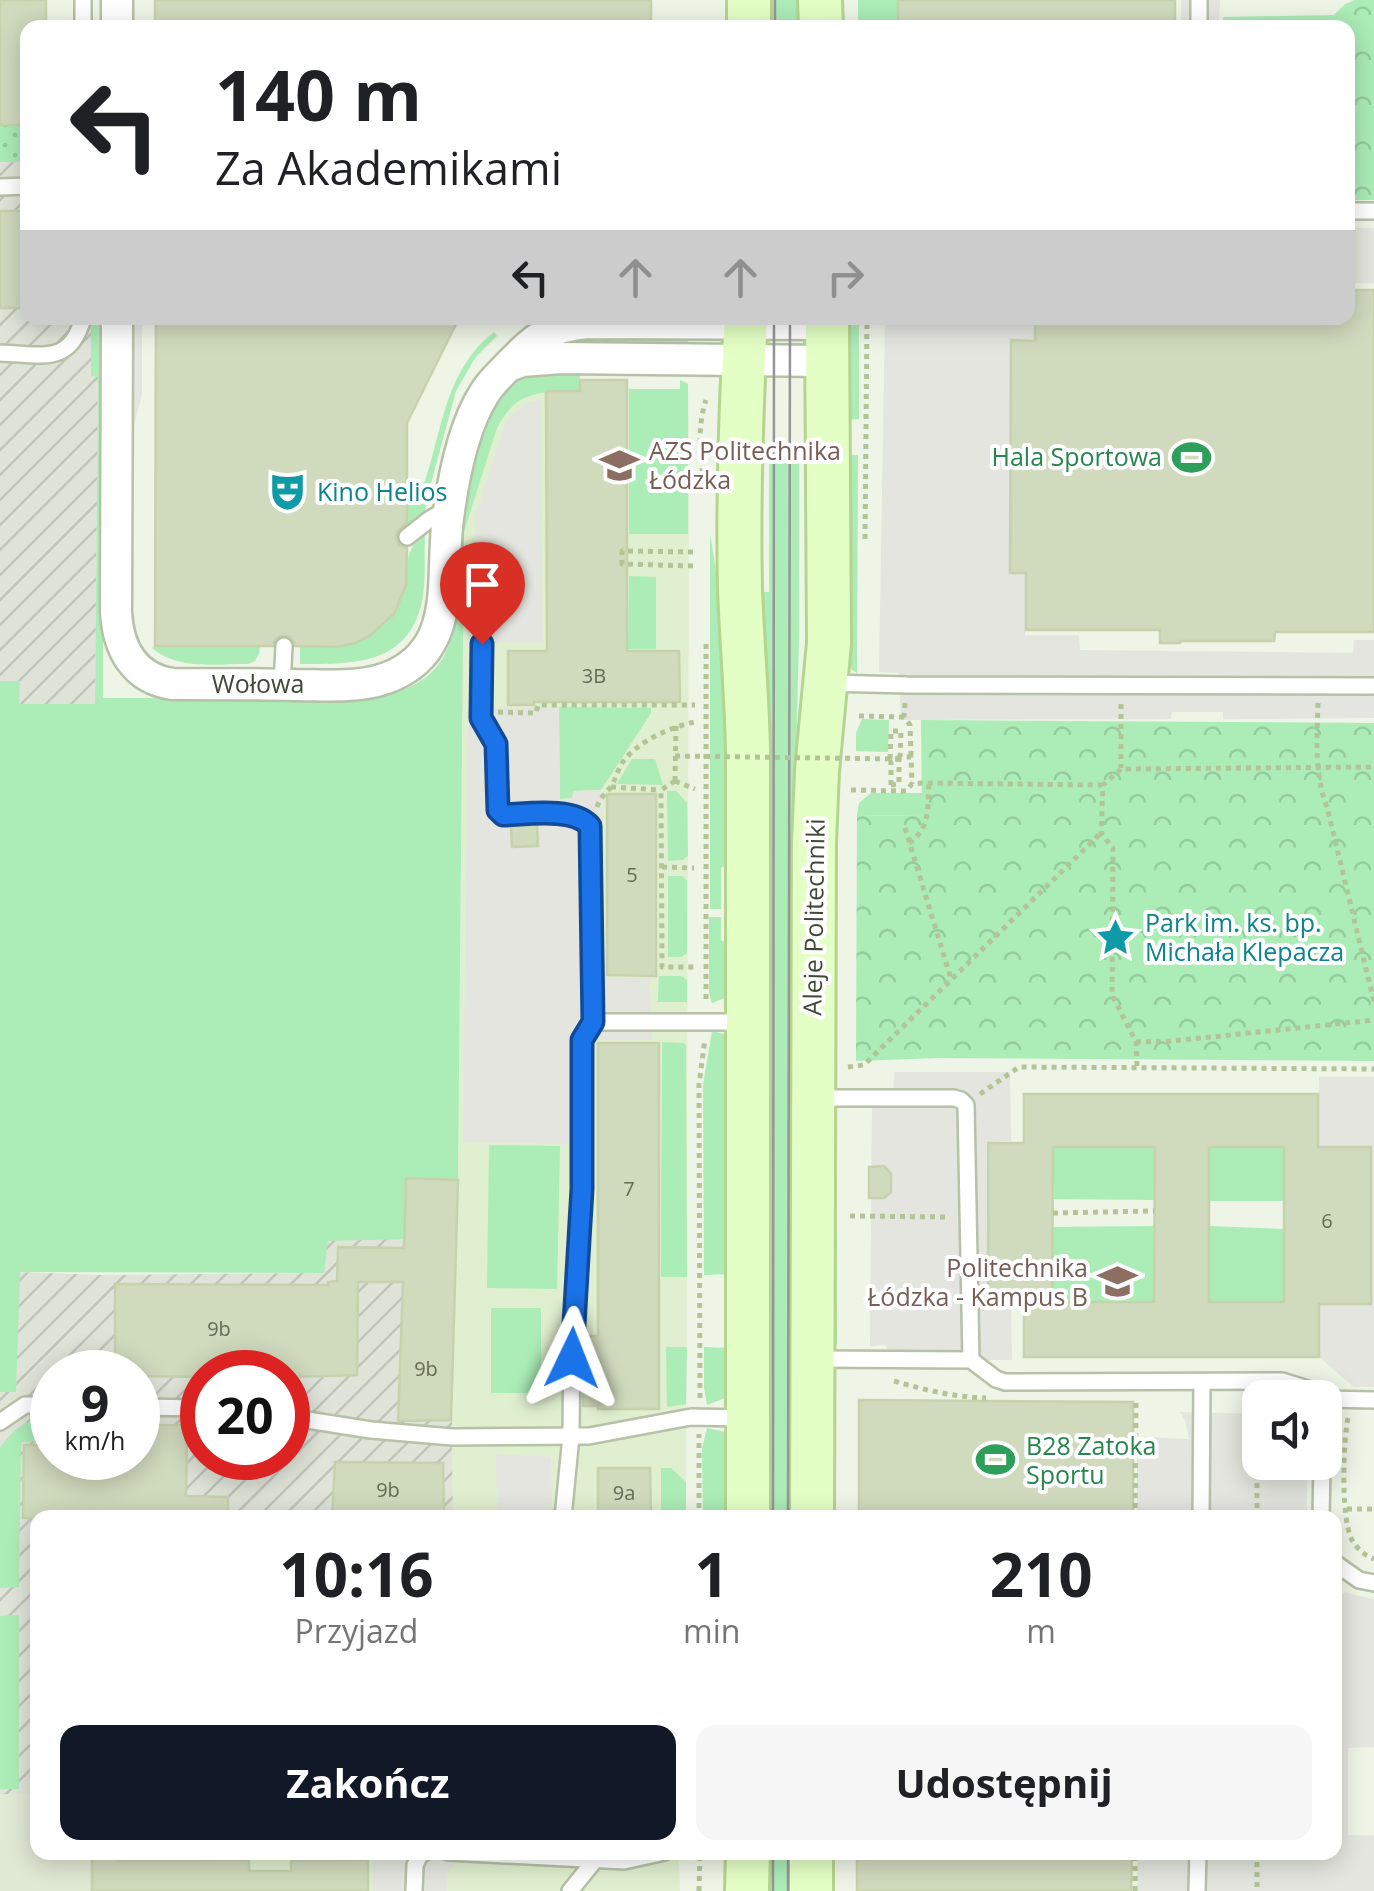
<!DOCTYPE html>
<html lang="pl">
<head>
<meta charset="utf-8">
<style>
	:root { --surface:#fff; --page:#f6f6f6; --text:#202124; --muted:#757577; --accent:#111827 }
	body { margin:0; font-family:"Open Sans",sans-serif; background:var(--page); color:var(--text); height:100vh; display:flex; flex-direction:column; font-size:38px; white-space:nowrap }
	* { box-sizing:border-box; margin:0 }
	p { font-size:32px; color:var(--muted) }
	.icon { flex:none; width:55px; height:55px; fill:none; stroke:currentColor; stroke-width:2; stroke-linecap:round; stroke-linejoin:round }
	.map { position:relative; flex:1; overflow:hidden }
	.sheet { position:absolute; left:30px; top:1510px; width:1312px; height:350px; display:flex; flex-direction:column; background:var(--surface); border-radius:20px; box-shadow:0 5px 25px #0003 }
	.sheet>* { flex:none }
	.guide { position:absolute; left:20px; top:20px; width:1335px; height:305px; border-radius:20px; box-shadow:0 5px 25px #0003; background:#fff; color:var(--text); overflow:hidden }
	.controls { position:absolute; left:1242px; top:1380px; display:grid; gap:20px }
	.controls a { display:grid; place-items:center; width:100px; height:100px; border-radius:20px; background:var(--surface); box-shadow:0 5px 25px #0003; font-size:50px }
	.speed { position:absolute; left:30px; top:1350px; display:flex; gap:20px; font-size:50px; font-weight:700; text-align:center }
	.speed>* { display:grid; place-content:center; width:130px; height:130px; border-radius:50%; background:var(--surface); box-shadow:0 5px 25px #0003; line-height:1 }
	.speed small { font-size:25px; font-weight:400 }
	.speed .limit { border:15px solid #d22; background:#fff; color:#111 }
	.pin { position:absolute; display:grid; place-items:center; width:85px; height:85px; color:#fff; margin:-102px -42px; border-radius:50% 50% 50% 0; rotate:-45deg; box-shadow:0 0 10px #0007 }
	.pin .icon { rotate:45deg }
	.me { position:absolute; width:110px; margin:-55px; rotate:2deg; stroke-linejoin:round; filter:drop-shadow(0 0 8px #0008) }
	.turn { display:flex; align-items:center; gap:35px; height:210px; padding:0 30px; font-size:45px }
	.turn .icon { width:130px; height:130px; stroke-width:2.5 }
	.turn b { display:block; font-size:70px; line-height:85px }
	.lanes { display:flex; align-items:center; height:95px; padding:0 30px; background:#0003; justify-content:center; gap:50px; direction:ltr }
	.lanes .off { opacity:.35 }
	.eta { display:flex; justify-content:space-evenly; align-items:center; height:170px; text-align:center }
	.eta b { font-size:60px; font-weight:700; line-height:70px }
	.action { display:flex; gap:20px; margin-top:auto; padding:20px 30px }
	.action a { flex:1; height:115px; border-radius:20px; background:var(--accent); color:#fff; font-size:40px; font-weight:700; line-height:115px; text-align:center }
	.action a+a { background:var(--page); color:var(--text) }
	.map>svg:first-child { display:block }
	.residential { fill:#e0e9d4 }
	.industrial { fill:url(#industrial-furrows); fill-rule:evenodd }
	.education { fill:#e0efcf }
	.grass { fill:#abecb7 }
	.park { fill:url(#park-crowns) }
	.garden { fill:url(#garden-dots) }
	.parking { fill:#e3e5de }
	.building { fill:#d0dabd; stroke:#c6d2ad; stroke-width:2.5; fill-rule:evenodd }
	.lines { fill:none; stroke-linecap:round; stroke-linejoin:round }
	.service-casing { stroke:#b7c1a8; stroke-width:20 }
	.minor-casing { stroke:#b7c1a8; stroke-width:35 }
	.secondary-casing { stroke:#b5d490; stroke-width:48 }
	.path { stroke:#b3c498; stroke-width:5; stroke-dasharray:5 5; stroke-linecap:butt }
	.service { stroke:#fff; stroke-width:15 }
	.minor { stroke:#fff; stroke-width:30 }
	.secondary { stroke:#e3ffc5; stroke-width:42 }
	.tram { stroke:#969696; stroke-width:2.5 }
	.path-bridge { stroke:#b3c498; stroke-width:5; stroke-dasharray:5 5; stroke-linecap:butt }
	.route-casing { stroke:#114b97; stroke-width:25 }
	.route { stroke:#1a73e8; stroke-width:18 }
	.labels { text-anchor:middle; stroke-width:8; stroke-linejoin:round; paint-order:stroke }
	.number-label { font-size:20px; fill:#656c57 }
	.education-label { font-size:25px; fill:#785e54; stroke:#fff; text-anchor:start }
	.leisure-label { font-size:25px; fill:#27864d; stroke:#fff; text-anchor:end }
	.culture-label { font-size:25px; fill:#0d838f; stroke:#fff; text-anchor:start }
	.street-label { font-size:25px; fill:#414835; stroke:#fff }
</style>
</head>
<body>
<div class="map">
<svg width="1374" height="1891" viewBox="0 0 1374 1891">
	<defs>
		<pattern id="industrial-furrows" width="10" height="10" patternUnits="userSpaceOnUse" patternTransform="scale(2.5)"><rect width="10" height="10" fill="#e0e3d8"/><path d="M-1 1l2-2M0 10L10 0M9 11l2-2" fill="none" stroke="#c1c4ba"/></pattern>
		<pattern id="park-crowns" width="20" height="18" patternUnits="userSpaceOnUse" patternTransform="scale(2.5)"><rect width="20" height="18" fill="#abecb7"/><path d="M2 6a3 3 0 1 1 6 0M12 15a3 3 0 1 1 6 0" fill="none" stroke="#94cc9e"/></pattern>
		<pattern id="garden-dots" width="8" height="8" patternUnits="userSpaceOnUse" patternTransform="scale(2.5)"><rect width="8" height="8" fill="#abecb7"/><path d="M2 2h.1M6 6h.1" fill="none" stroke="#94cc9e" stroke-width="1.8" stroke-linecap="round"/></pattern>
	</defs>
	<rect width="100%" height="100%" fill="#eef4e6"/>
	<path class="residential" d="M0 1794H37L38 1852 92 1853V1891H0Z"/>
	<g class="industrial">
		<path d="M0 162H27L28 318H91V376H98L95 705 18 704 19 681H0Z"/>
		<path d="M406 1178 458 1180 452 1416 453 1517 38 1518 37 1794H0V1392L16 1391 19 1272 102 1275 323 1273 328 1241ZM52 1372H138V1458H52ZM202 1372H288V1458H202Z"/>
	</g>
	<g class="education">
		<path d="M680 380 688 384 689 456 686 1517 453 1518 452 1416 458 1180 464 532 497 428 503 416 511 407 534 392 680 389Z"/>
		<path d="M92 1853H679L680 1891H92Z"/>
	</g>
	<g class="grass">
		<path d="M769 0H802L803 27 769 28Z"/>
		<rect x="858" y="0" width="40" height="27"/>
		<path d="M91 318H103V698H375C469 680 455 614 460 541 463 494 481 389 534 373 548 369 565 369 580 367V391C543 391 516 390 497 428L464 532 458 1180 406 1179 404 1239 328 1241 324 1273 20 1272 16 1392H0V681H20L19 704H95L98 377 91 376Z"/>
		<path d="M844 318H859V419L845 420Z"/>
		<path d="M494 332 497 336 475 358 456 391 427 498 425 513 407 524V488L420 487 425 481C443 426 446 369 494 332Z"/>
		<path d="M688 337V346H559L558 340 569 338Z"/>
		<path d="M680 380 688 384V534H629V389H680Z"/>
		<path d="M769 455H799V637L794 838 796 1518 765 1517 756 592H769Z"/>
		<path d="M845 455H858L857 673 848 667Z"/>
		<path d="M425 533C424 553 426 575 423 596 411 665 356 664 300 664V646C313 647 326 648 339 646 373 643 402 615 406 580 409 555 405 552 425 533Z"/>
		<path d="M710 534C730 644 729 755 731 866L721 867V909H710Z"/>
		<path d="M629 576 656 577V649H628Z"/>
		<path d="M155 646H260L259 654 255 661 248 664C215 664 178 670 152 648Z"/>
		<path d="M559 707 651 708V713L601 790 573 791V798L560 799Z"/>
		<path d="M862 719 889 720 888 752 856 751V733Z"/>
		<path d="M632 759H655L663 785 617 784Z"/>
		<path d="M667 791H676L687 803 688 856 682 860 668 861Z"/>
		<path d="M871 793H922V816L857 815 859 803Z"/>
		<path d="M668 876H682L687 881V953L681 957H668Z"/>
		<path d="M709 917H721V941H731L727 997 712 1003 709 993Z"/>
		<path d="M659 976H681L687 980V1002H658Z"/>
		<path d="M712 1031 724 1034 730 1041 731 1274 704 1275 703 1085Z"/>
		<path d="M662 1042 684 1043 686 1045 687 1277H661Z"/>
		<path d="M837 1107V1344L832 1339 834 1109Z"/>
		<path d="M489 1145 560 1146 557 1289 487 1288Z"/>
		<path d="M1053 1147H1155L1154 1200 1053 1199Z"/>
		<rect x="1209" y="1147" width="75" height="54"/>
		<path d="M1155 1226 1154 1302H1052V1227Z"/>
		<path d="M1209 1226 1284 1229V1302H1209Z"/>
		<rect x="491" y="1308" width="50" height="85"/>
		<path d="M666 1347H687L686 1404 667 1407Z"/>
		<path d="M704 1347 731 1348 730 1396 707 1405 704 1387Z"/>
		<path d="M52 1416V1442H21L19 1587 0 1588V1447C18 1426 24 1420 52 1416Z"/>
		<path d="M707 1428 730 1433 731 1517 703 1518 702 1449Z"/>
		<path d="M661 1468H671L686 1482V1517H666L661 1515Z"/>
		<path d="M19 1615V1789H0V1616Z"/>
		<rect x="764" y="1853" width="32" height="38"/>
	</g>
	<g class="park">
		<path d="M1355 0H1374V200H1348V28L1223 27V17L1334 15 1345 4Z"/>
		<path d="M921 720 1374 723V1061L938 1058 856 1061 857 815 922 816Z"/>
	</g>
	<path class="garden" d="M0 125H27V139L23 140V162H0Z"/>
	<g class="parking">
		<path d="M1181 0H1220L1219 27 1181 28Z"/>
		<rect x="1348" y="228" width="26" height="55"/>
		<path d="M130 318H142V395L130 439Z"/>
		<path d="M885 318H1035V341H1011L1010 573H1026L1025 635H1079L1080 650 1353 653 1354 640H1374V718L1223 719V712H1172L1171 719 901 720 899 673 879 672Z"/>
		<path d="M541 399 543 642 472 643V589L477 588V575H475V517L504 426 510 417 529 402Z"/>
		<path d="M559 707 560 799 572 798 573 791 601 790 602 836H586L588 977 649 978 652 1040H575L578 1144 463 1142 468 708Z"/>
		<path d="M894 1072H1010L1011 1141 986 1142 987 1307 1011 1308 1012 1360H927L917 1351H887L886 1345 870 1346 872 1108H893Z"/>
		<path d="M1319 1077H1374V1387H1354L1319 1357V1304L1371 1303V1147H1318Z"/>
		<path d="M1180 1412 1260 1414V1462L1307 1463V1517L1137 1518V1437L1189 1439 1185 1420Z"/>
		<path d="M496 1454 551 1457 552 1517H497Z"/>
		<path d="M1335 1593H1347L1374 1599V1747L1348 1748V1835H1374V1891H1137V1853L1335 1852Z"/>
		<path d="M372 1853H453L454 1866 447 1875V1891H373Z"/>
	</g>
	<g class="building">
		<path d="M0 0H46V28H28V125H0Z"/>
		<rect x="155" y="0" width="496" height="28"/>
		<rect x="898" y="0" width="277" height="28"/>
		<rect x="0" y="211" width="28" height="97"/>
		<path d="M1348 290H1374V632H1275L1274 641H1180V643H1160V630H1026V573H1010L1011 340 1035 341V318H1348Z"/>
		<path d="M156 318H459L407 423V523L397 532 396 538 399 545 407 548 406 585 394 614 371 635 355 643 337 647 295 646 291 637 284 635 275 639 273 646H155Z"/>
		<path d="M580 380H627V651H679L680 702H534V705H508V651H547L546 391H580Z"/>
		<path d="M607 794H656V976L607 975Z"/>
		<path d="M537 824 538 846 512 847 511 826Z"/>
		<path d="M598 1043H659V1409H598V1406H583V1336H598Z"/>
		<path d="M1024 1094H1318V1147H1371V1304H1319V1357H1024V1306H988V1143H1024ZM1053 1147H1155L1154 1302H1052ZM1209 1147H1284V1302H1209Z"/>
		<path d="M884 1166 891 1174V1192L884 1198H869V1167Z"/>
		<path d="M406 1178 458 1180 451 1420 398 1421 403 1282H358L357 1375 288 1377V1372H202V1377L138 1376V1372H115V1284L328 1285V1282L337 1281 338 1247 404 1248Z"/>
		<path d="M859 1400 1133 1402V1518H859Z"/>
		<path d="M138 1425H187L186 1496 228 1497V1518H23L24 1445H52V1458H138Z"/>
		<path d="M335 1462 443 1463 444 1518H332Z"/>
		<path d="M598 1468H650L651 1518H598Z"/>
		<path d="M92 1852H118L117 1861 249 1860V1871H291V1861L368 1860V1891H92Z"/>
		<path d="M857 1852H1132L1131 1891H857Z"/>
	</g>
	<g class="lines">
		<defs>
			<g id="service">
				<path d="M83 28V0"/>
				<path d="M1199 28V0"/>
				<path d="M0 187 28 186"/>
				<path d="M1348 211H1374"/>
				<path d="M0 353C42 354 70 366 83 318"/>
				<path d="M407 537 430 519 449 508"/>
				<path d="M482 644 481 718 496 744 498 810 503 815C527 814 574 807 590 826L593 1022 582 1040V1189L572 1327 571 1436 563 1518"/>
				<path d="M828 683 907 685 1374 686"/>
				<path d="M282 685 284 646"/>
				<path d="M593 1022H745"/>
				<path d="M818 1098H954L961 1100 966 1105 971 1360"/>
				<path d="M816 1359 971 1360 996 1379 1005 1382 1282 1381 1308 1389 1321 1398"/>
				<path d="M1325 1399 1374 1400"/>
				<path d="M138 1407 202 1408"/>
				<path d="M288 1417 371 1430 452 1437 589 1436 691 1417 744 1418"/>
				<path d="M0 1422 25 1405H52"/>
				<path d="M1201 1518 1202 1382"/>
				<path d="M1321 1518 1322 1462"/>
				<path d="M1335 1563 1359 1580 1374 1583"/>
				<path d="M448 1852 624 1861 665 1852"/>
				<path d="M414 1891 415 1865 421 1853 426 1852"/>
				<path d="M570 1891 595 1860"/>
				<path d="M1197 1891 1198 1852"/>
			</g>
			<g id="minor">
				<path d="M117 28V0"/>
				<path d="M117 318 116 612C118 648 134 679 173 684 214 684 255 684 296 685 328 685 364 689 394 675 458 646 440 575 448 518 453 480 463 427 484 394 491 382 500 375 509 365 536 338 546 327 587 323L827 324"/>
				<path d="M509 366 522 361 561 358 828 361"/>
			</g>
			<g id="secondary">
				<path d="M820 0 821 28"/>
				<path d="M749 28V0"/>
				<path d="M746 318C741 408 738 498 740 589 742 643 747 697 748 751V1518"/>
				<path d="M812 1518 814 843 817 771 829 643 827 318"/>
				<path d="M747 1891 748 1852"/>
				<path d="M811 1891V1852"/>
			</g>
		</defs>
		<use href="#service" class="service-casing"/>
		<use href="#minor" class="minor-casing"/>
		<use href="#secondary" class="secondary-casing"/>
		<g class="path">
			<path d="M704 483C700 456 697 427 706 400"/>
			<path d="M865 539 867 318"/>
			<path d="M693 552 622 551V564L694 566"/>
			<path d="M706 644V1003"/>
			<path d="M905 703 904 717 910 725 911 757"/>
			<path d="M1318 703C1317 737 1314 774 1327 807L1374 1002"/>
			<path d="M1121 704V768"/>
			<path d="M498 712 536 713 538 705H695"/>
			<path d="M859 716 904 717"/>
			<path d="M890 759 891 731H901L900 757"/>
			<path d="M675 781 661 790 662 967H695"/>
			<path d="M675 781 676 726"/>
			<path d="M675 781 695 789"/>
			<path d="M891 785V762L900 757H911L912 784"/>
			<path d="M891 785 899 784V759"/>
			<path d="M611 787 661 790"/>
			<path d="M851 790 906 791 912 784 922 783 1102 785"/>
			<path d="M597 807C600 798 604 795 610 788 616 780 618 767 625 759 641 740 671 727 695 722"/>
			<path d="M905 828 951 979"/>
			<path d="M909 843C930 828 928 808 929 783"/>
			<path d="M662 867 694 868"/>
			<path d="M1136 1042 1172 1041 1374 1020"/>
			<path d="M1137 1066 1136 1042 1112 995 1113 848 1101 833 1103 785 1121 769 1374 767"/>
			<path d="M848 1067 864 1065 1101 833"/>
			<path d="M980 1094 1019 1067 1374 1069"/>
			<path d="M1053 1213 1154 1211"/>
			<path d="M850 1216 950 1217"/>
			<path d="M894 1381C925 1390 954 1397 986 1398"/>
			<path d="M700 1398 699 1084 705 1039"/>
			<path d="M1348 1418C1343 1443 1341 1515 1351 1538 1356 1548 1364 1555 1374 1559"/>
			<path d="M1347 1509H1374"/>
			<path d="M699 1518V1434"/>
			<path d="M1135 1518 1136 1401"/>
			<path d="M1257 1518V1423"/>
			<path d="M1257 1852V1891"/>
			<path d="M699 1891 700 1852"/>
			<path d="M1135 1891V1852"/>
		</g>
		<use href="#service" class="service"/>
		<use href="#minor" class="minor"/>
		<use href="#secondary" class="secondary"/>
		<g class="tram">
			<path d="M775 28V0"/>
			<path d="M773 1518 774 318"/>
			<path d="M788 1518 790 318"/>
			<path d="M773 1891V1852"/>
			<path d="M788 1891V1852"/>
		</g>
		<path class="path-bridge" d="M675 756 899 759"/>
	</g>
	<g class="lines">
		<defs>
			<path id="route" d="M482 644 481 718 496 744 498 810 503 815C527 814 574 807 590 826L593 1022 582 1040V1189L572 1358"/>
		</defs>
		<use href="#route" class="route-casing"/>
		<use href="#route" class="route"/>
	</g>
	<defs>
		<symbol id="stadium-bare" viewBox="-9 -9 18 18"><path d="M0-5a6.5 5 0 1 0 0 10a6.5 5 0 1 0 0-10ZM-3.5-1.8h7v3.6h-7Z" fill="#2e9e5b" stroke="#fff" stroke-width="2.5" paint-order="stroke"/></symbol>
		<symbol id="university-bare" viewBox="-9 -9 18 18"><path d="M0-5L7-2L0 1L-7-2ZM-4 1L0 2.5L4 1V4Q0 6-4 4Z" fill="#8d6e63" stroke="#fff" stroke-width="2.5" paint-order="stroke"/></symbol>
		<symbol id="theatre-bare" viewBox="-9 -9 18 18"><path d="M-5-5.5Q0-4 5-5.5V0Q5 5 0 6Q-5 5-5 0ZM-3.3-2.5H-1v1.5H-3.3ZM1-2.5H3.3v1.5H1ZM-2.8 1Q0 5.5 2.8 1Z" fill="#0f9aa8" stroke="#fff" stroke-width="2.5" paint-order="stroke"/></symbol>
		<symbol id="sight-bare" viewBox="-9 -9 18 18"><path d="M0-6L1.8-2.2L6-1.7L2.9 1.2L3.7 5.4L0 3.3L-3.7 5.4L-2.9 1.2L-6-1.7L-1.8-2.2Z" fill="#0f9aa8" stroke="#fff" stroke-width="2.5" paint-order="stroke"/></symbol>
	</defs>
	<g fill-rule="evenodd">
		<use href="#stadium-bare" x="1164" y="430" width="55" height="55"/>
		<use href="#university-bare" x="592" y="438" width="55" height="55"/>
		<use href="#theatre-bare" x="260" y="464" width="55" height="55"/>
		<use href="#sight-bare" x="1088" y="910" width="55" height="55"/>
		<use href="#university-bare" x="1090" y="1254" width="55" height="55"/>
		<use href="#stadium-bare" x="968" y="1432" width="55" height="55"/>
	</g>
	<g class="labels">
		<g class="number-label">
			<text x="594" y="683">3B</text>
			<text x="632" y="882">5</text>
			<text x="629" y="1196">7</text>
			<text x="1327" y="1228">6</text>
			<text x="219" y="1336">9b</text>
			<text x="426" y="1376">9b</text>
			<text x="388" y="1497">9b</text>
			<text x="624" y="1500">9a</text>
		</g>
		<g class="education-label">
			<text x="649" y="460">AZS Politechnika<tspan x="649" dy="29">Łódzka</tspan></text>
			<text x="1088" y="1277" text-anchor="end">Politechnika<tspan x="1088" dy="29">Łódzka - Kampus B</tspan></text>
		</g>
		<g class="leisure-label">
			<text x="1162" y="466">Hala Sportowa</text>
			<text x="1026" y="1455" text-anchor="start">B28 Zatoka<tspan x="1026" dy="29">Sportu</tspan></text>
		</g>
		<g class="culture-label">
			<text x="317" y="501">Kino Helios</text>
			<text x="1145" y="932">Park im. ks. bp.<tspan x="1145" dy="29">Michała Klepacza</tspan></text>
		</g>
		<g class="street-label">
			<text x="258" y="693">Wołowa</text>
			<text transform="translate(814 917) rotate(-89)" y="9">Aleje Politechniki</text>
		</g>
	</g>
</svg>
<div class="controls">
<a><svg class="icon" aria-label="sound" viewBox="0 0 24 24"><path d="M4 9h4l5-4v14l-5-4H4zM17 9q2 3 0 6"/></svg></a>
</div>
<div class="speed"><div>9<small>km/h</small></div><div class="limit">20</div></div>
<div class="pin" style="left:482px;top:644px;background:#d93025"><svg class="icon" aria-label="arrive" viewBox="0 0 24 24"><path d="M6 21V4h12l-3 4 3 4H6"/></svg></div>
<svg class="me" style="left:572px;top:1358px" viewBox="-20 -20 40 40"><path d="M0-17L14 15 0 8-14 15z" fill="#1a73e8" stroke="#fff" stroke-width="4"/></svg>
<div class="guide">
<div class="turn"><svg class="icon" aria-label="left" viewBox="0 0 24 24"><path d="M17 20v-9H6M10 6l-5 5 5 5"/></svg><div><b>140 m</b>Za Akademikami</div></div>
<div class="lanes"><svg class="icon" aria-label="left" viewBox="0 0 24 24"><path d="M17 20v-9H6M10 6l-5 5 5 5"/></svg><svg class="icon off" aria-label="ahead" viewBox="0 0 24 24"><path d="M12 20V5M6 11l6-6 6 6"/></svg><svg class="icon off" aria-label="ahead" viewBox="0 0 24 24"><path d="M12 20V5M6 11l6-6 6 6"/></svg><svg class="icon off" aria-label="right" viewBox="0 0 24 24"><path d="M7 20v-9h11M14 6l5 5-5 5"/></svg></div>
</div>
<section class="sheet">
<div class="eta">
<div><b>10:16</b><p>Przyjazd</p></div>
<div><b>1</b><p>min</p></div>
<div><b>210</b><p>m</p></div>
</div>
<div class="action"><a>Zakończ</a><a>Udostępnij</a></div>
</section>
</div>
</body>
</html>
